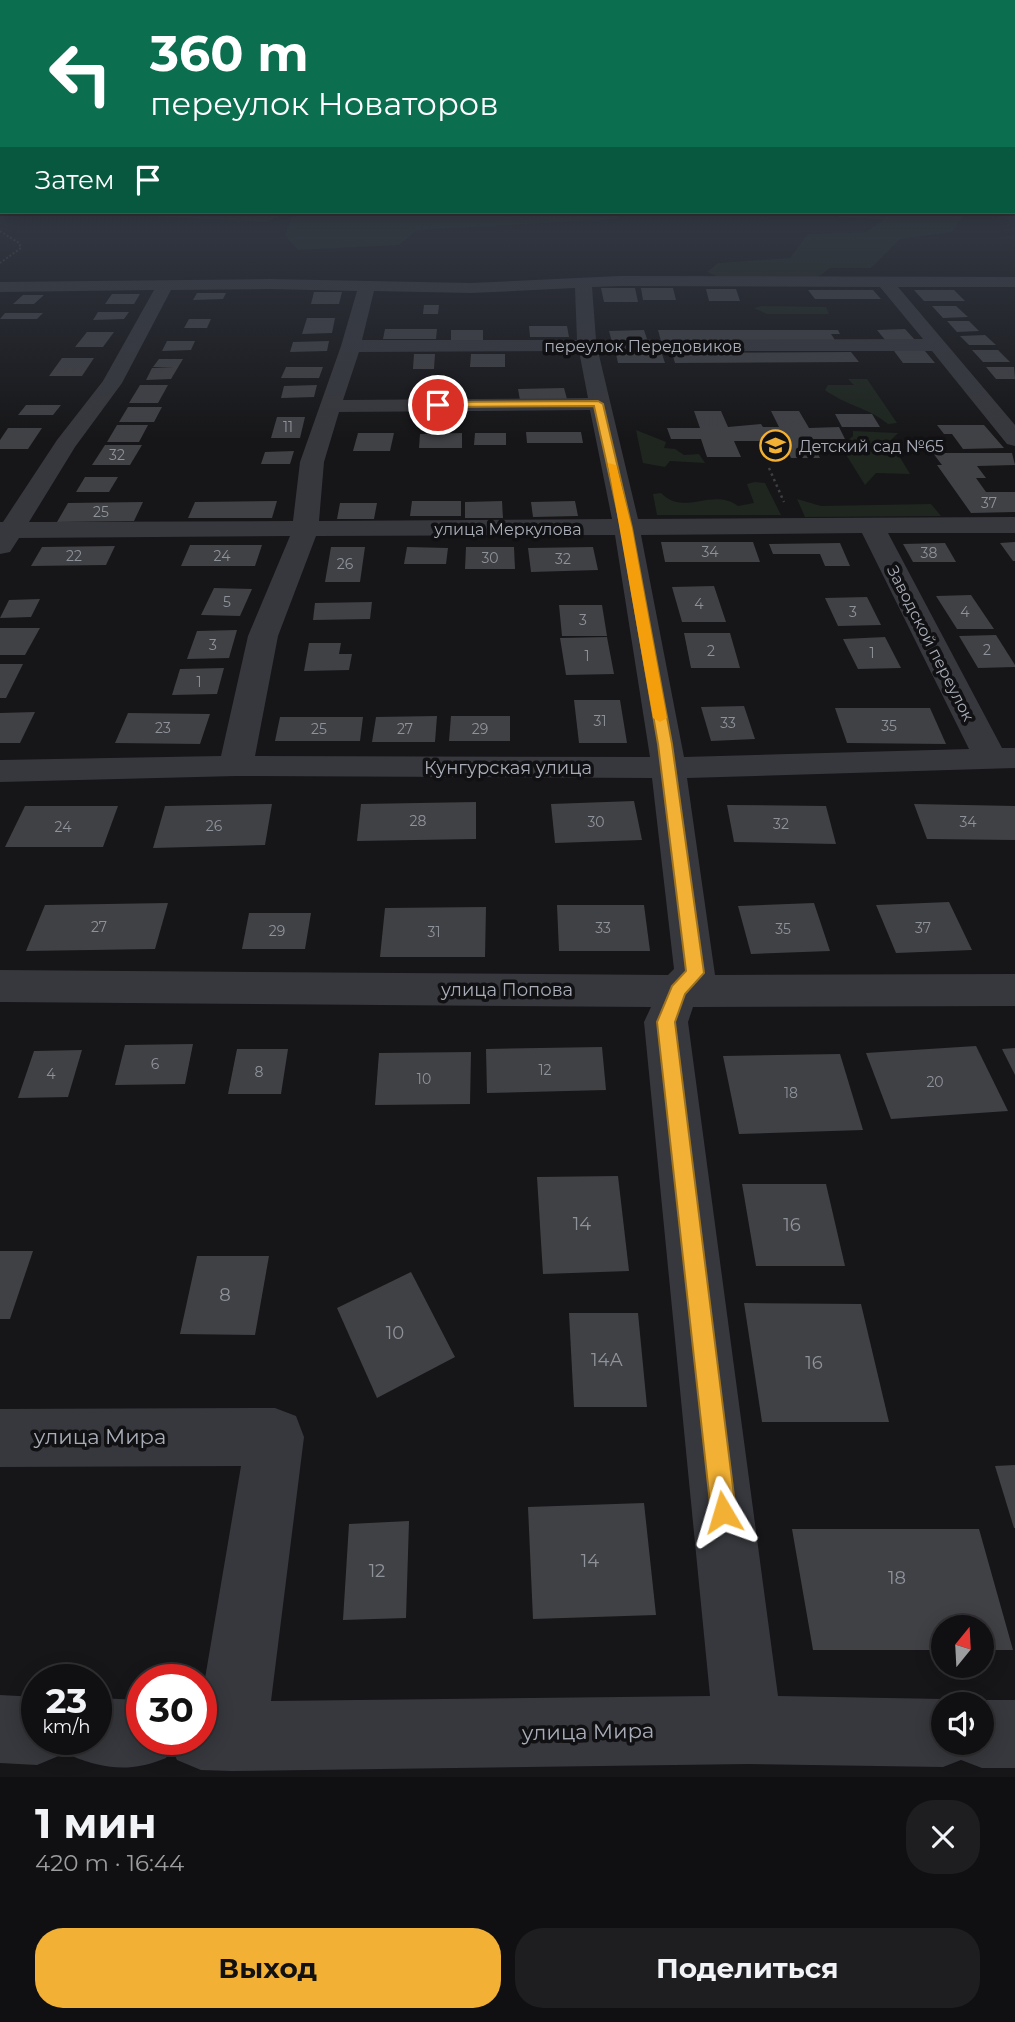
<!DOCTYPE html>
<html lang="ru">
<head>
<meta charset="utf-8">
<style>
	:root { --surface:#101012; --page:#1e1e20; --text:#f1f3f6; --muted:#9c9d9f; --line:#303032; --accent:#f2b134 }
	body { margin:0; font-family:Montserrat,sans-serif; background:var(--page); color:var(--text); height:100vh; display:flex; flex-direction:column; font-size:26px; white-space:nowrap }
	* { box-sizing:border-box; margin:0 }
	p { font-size:23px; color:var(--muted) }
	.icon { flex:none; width:38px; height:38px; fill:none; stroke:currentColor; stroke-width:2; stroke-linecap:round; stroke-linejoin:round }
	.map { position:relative; height:1777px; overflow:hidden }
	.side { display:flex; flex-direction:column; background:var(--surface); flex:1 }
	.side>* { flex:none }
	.top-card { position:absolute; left:0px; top:0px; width:1015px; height:214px; box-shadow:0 4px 18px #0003,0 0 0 2px var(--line); background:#0b6e4f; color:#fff; overflow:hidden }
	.needle { width:46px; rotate:18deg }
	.tools { position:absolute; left:931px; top:1615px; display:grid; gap:14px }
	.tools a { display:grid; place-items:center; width:63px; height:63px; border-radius:50%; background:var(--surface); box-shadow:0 4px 18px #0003,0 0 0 2px var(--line); font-size:35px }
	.speed { position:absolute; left:21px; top:1664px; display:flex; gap:14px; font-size:35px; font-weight:700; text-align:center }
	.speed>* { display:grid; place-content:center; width:91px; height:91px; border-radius:50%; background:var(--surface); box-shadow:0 4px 18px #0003,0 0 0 2px var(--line); line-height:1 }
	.speed small { font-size:18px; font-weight:400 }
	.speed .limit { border:10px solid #d22; background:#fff; color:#111 }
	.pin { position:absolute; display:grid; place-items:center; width:60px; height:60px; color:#fff; margin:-30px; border:4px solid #fff; border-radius:50%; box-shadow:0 2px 7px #0007 }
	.me { position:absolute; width:77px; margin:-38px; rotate:353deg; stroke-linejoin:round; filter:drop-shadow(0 0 5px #0008) }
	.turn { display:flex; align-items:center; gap:24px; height:147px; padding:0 35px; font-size:32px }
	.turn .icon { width:91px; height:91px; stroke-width:2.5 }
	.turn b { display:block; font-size:49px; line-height:60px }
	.then { display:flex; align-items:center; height:66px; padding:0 35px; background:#0003; gap:14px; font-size:26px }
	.round { display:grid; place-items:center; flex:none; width:74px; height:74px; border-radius:28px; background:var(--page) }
	.overview { display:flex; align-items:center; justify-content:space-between; height:119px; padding:0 35px }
	h1 { font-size:42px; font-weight:700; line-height:52px }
	.button { display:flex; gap:14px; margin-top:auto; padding:14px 35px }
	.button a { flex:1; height:80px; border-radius:28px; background:var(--accent); color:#111; font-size:28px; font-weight:700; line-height:80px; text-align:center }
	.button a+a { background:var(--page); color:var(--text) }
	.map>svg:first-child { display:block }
	.green { fill:#1e261f }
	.building { fill:#404145 }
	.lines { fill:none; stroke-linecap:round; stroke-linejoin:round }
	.path-far1 { stroke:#3d3f44; stroke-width:2; stroke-dasharray:2 2; stroke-linecap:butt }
	.path { stroke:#3d3f44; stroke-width:2.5; stroke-dasharray:2.5 3.5; stroke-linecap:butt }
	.street { fill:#37383d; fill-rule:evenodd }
	.route { fill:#f2b134; stroke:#9d7322; stroke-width:2 }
	.slow { fill:#f59e0b }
	.labels { text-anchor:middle; stroke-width:7; stroke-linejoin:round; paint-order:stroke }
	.number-label { font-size:14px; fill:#8e929b }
	.far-street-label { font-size:16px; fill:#a8adb8; stroke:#111113 }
	.far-poi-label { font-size:16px; fill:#a8adb8; stroke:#111113; text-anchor:start }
	.street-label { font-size:18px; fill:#a8adb8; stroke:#111113 }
	.near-number-label { font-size:18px; fill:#8e929b }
	.near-street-label { font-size:21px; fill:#a8adb8; stroke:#111113 }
</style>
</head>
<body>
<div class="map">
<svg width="1015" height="1777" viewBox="0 0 1015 1777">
	<rect width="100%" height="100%" fill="#161618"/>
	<g class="green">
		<path d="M69 212H288L266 222Z"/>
		<path d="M308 212H617L618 219 417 230 399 245 298 250 285 235 292 217Z"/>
		<path d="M831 212H966L952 232 900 239 871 268H830L818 277 720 278 707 272 718 263 790 258 808 234 866 232 885 219 839 217Z"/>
		<path d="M762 306 826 307 829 314H767L754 308Z"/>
		<path d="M848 379H867L897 423 888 424C869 408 845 405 825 390L828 385H854Z"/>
		<path d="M636 430 666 442 664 448 675 449 684 455 699 454 705 463 670 461 665 467 643 463Z"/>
		<path d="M853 431 898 433 890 441 910 474 876 473 865 485 845 453 825 449 822 442H846L853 436Z"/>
		<path d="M755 482 765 483 781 515H657L653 494 661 493C684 517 713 487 738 506L754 503 747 484Z"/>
		<path d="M797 499 821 506 931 504 941 516 805 517Z"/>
	</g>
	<g class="building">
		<path d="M601 288H635L638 302H604Z"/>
		<path d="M641 288H673L676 300H643Z"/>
		<path d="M706 289H736L740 301H709Z"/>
		<path d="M808 290H873L881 299H815Z"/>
		<path d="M914 290H954L965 301H924Z"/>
		<path d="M314 292H342L339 304H311Z"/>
		<path d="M197 293H226L223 299 193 300Z"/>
		<path d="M112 294H140L134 304H105Z"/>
		<path d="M23 295H44L34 304H13Z"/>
		<path d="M424 305H439L438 314H423Z"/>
		<path d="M932 306H956L968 317 943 318Z"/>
		<path d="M98 312H129L124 319 93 320Z"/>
		<path d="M5 313H43L37 319H0Z"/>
		<path d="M307 318H335L332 333 302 334Z"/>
		<path d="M189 319H211L207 328H184Z"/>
		<path d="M947 321H969L979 331 957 332Z"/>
		<path d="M529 326H567L569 337H530Z"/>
		<path d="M385 329H437L436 339H383Z"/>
		<path d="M905 329 915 340 886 341 877 330Z"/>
		<rect x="451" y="330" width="32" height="10"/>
		<path d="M644 330 648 342H612L609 331Z"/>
		<path d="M658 330H838L840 334H831L835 340 661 341Z"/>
		<path d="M87 332H114L103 347H75Z"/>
		<path d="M985 335 996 345H969L960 336Z"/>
		<path d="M167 341H195L191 350 162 351Z"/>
		<path d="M329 341 327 351 290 352 293 342Z"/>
		<path d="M972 350H998L1010 362H983Z"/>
		<path d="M894 351H925L935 363H903Z"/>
		<path d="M851 352 859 362 675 363 672 353Z"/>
		<path d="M414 354H435L434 369H413Z"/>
		<path d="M471 354H505V367H470Z"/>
		<path d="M616 354H662L665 363H618Z"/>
		<path d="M62 358H94L82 376H49Z"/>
		<path d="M159 359H183L171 379 146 380 152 368H174L153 367Z"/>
		<path d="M286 367H323L319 378H281Z"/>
		<path d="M986 367H1014L1015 379H996Z"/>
		<path d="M140 385H168L158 403H129Z"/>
		<path d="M317 385 314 397 281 398 284 386Z"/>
		<path d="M564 388 567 399 520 400 518 389Z"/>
		<path d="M26 405H61L53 415H18Z"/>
		<path d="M128 407H162L154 422H119Z"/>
		<path d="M694 411H721L728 427 761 424 763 427H779L771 411H799L809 428 839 427 845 439H810L820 458H791L783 441H734L741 457H707L701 439H671L667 428H700Z"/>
		<path d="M835 414H872L880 427H842Z"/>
		<path d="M277 417H305L300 438H271Z"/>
		<path d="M117 425H148L139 442H107Z"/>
		<path d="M937 425H984L1004 448 963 449 952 434H944Z"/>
		<path d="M8 428H42L28 449H0V440Z"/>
		<path d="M526 432H581L583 443H527Z"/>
		<path d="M358 433H394L390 451H353Z"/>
		<path d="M462 433V448H419L420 434Z"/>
		<path d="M475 433H506V445H474Z"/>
		<path d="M105 445H142L130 465H92Z"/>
		<path d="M294 451 290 464H261L265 452Z"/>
		<path d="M933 453H1012L1015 465 977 466 986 478H976L986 492H1015V512L971 513 937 465H942Z"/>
		<path d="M85 477H118L109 492H76Z"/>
		<path d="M277 501 272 518H188L195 502Z"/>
		<path d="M412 501H461V516H410Z"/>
		<path d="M502 501 503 518H465V502Z"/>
		<path d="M575 501 578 516 533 517 531 502Z"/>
		<path d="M143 502 134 521 57 522 68 503Z"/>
		<path d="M340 503H377L374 519H337Z"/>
		<path d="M661 542H753L760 562H665Z"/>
		<path d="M1015 542V561H1013L1000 543Z"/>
		<path d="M840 543 850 566H825L820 554H773L769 544Z"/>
		<path d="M945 543 956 562H913L903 544Z"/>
		<path d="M190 545H262L255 566H181Z"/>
		<path d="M115 546 106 565 31 566 42 547Z"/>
		<path d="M331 547H365L360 582H325Z"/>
		<path d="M407 547 448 548 446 564H404Z"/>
		<path d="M466 547H514L515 569H465Z"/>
		<path d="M593 547 598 570 531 572 528 548Z"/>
		<path d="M714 586 726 622H682L672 587Z"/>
		<path d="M214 588 252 589 240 616 201 615Z"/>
		<path d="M971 595 994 629H957L936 596Z"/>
		<path d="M867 597 881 625 838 626 825 598Z"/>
		<path d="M40 599 31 617 0 618 9 600Z"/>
		<path d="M372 602 370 619 313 620 315 603Z"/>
		<path d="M559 605H602L607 636H562Z"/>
		<path d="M0 628H40L25 655H0Z"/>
		<path d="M237 630 229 658 187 659 197 631Z"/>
		<path d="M684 633H730L740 668H691Z"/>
		<path d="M996 635 1015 665V667L978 668 959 636Z"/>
		<path d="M607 637 614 674 566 675 560 638Z"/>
		<path d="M885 637 901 668 858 669 843 639Z"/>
		<path d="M309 643H341L339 654H352L349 670 304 671Z"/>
		<path d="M0 664H23L6 698H0Z"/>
		<path d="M224 668 217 694 172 695 180 669Z"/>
		<path d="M574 700H620L627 743H579Z"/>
		<path d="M744 706 755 739 711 741 701 707Z"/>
		<path d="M835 708H930L946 744 847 743Z"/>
		<path d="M35 712 20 743H0V713Z"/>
		<path d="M128 713 210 714 200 744 115 743Z"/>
		<path d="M437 716 435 742H372L376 717Z"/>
		<path d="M451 716H510V741H449Z"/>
		<path d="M280 717H363L360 741H275Z"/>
		<path d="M634 801 642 840 555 843 551 804Z"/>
		<path d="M476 802V839L357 841 361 804Z"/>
		<path d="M272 804 265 845 153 848 165 806Z"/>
		<path d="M914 804 1015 806V840L927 839Z"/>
		<path d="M727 805 826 806 836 844 734 842Z"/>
		<path d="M25 806H118L103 847H5Z"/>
		<path d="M949 902 972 950 896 953 876 905Z"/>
		<path d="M168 903 155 949 26 951 45 905Z"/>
		<path d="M814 903 830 951 751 954 738 906Z"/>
		<path d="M557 905H644L650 951H559Z"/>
		<path d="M486 907 485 957H380L385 908Z"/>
		<path d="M249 913H311L305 949H242Z"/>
		<path d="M193 1044 185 1084 115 1085 125 1045Z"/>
		<path d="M976 1046 1008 1111 891 1119 866 1053Z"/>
		<path d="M602 1047 606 1090 487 1093 486 1049Z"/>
		<path d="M1015 1048V1075L1002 1049Z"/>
		<path d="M237 1049H288L281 1094H228Z"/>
		<path d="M82 1050 68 1097 18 1098 34 1051Z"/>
		<path d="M471 1052 470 1104 375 1105 379 1053Z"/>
		<path d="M840 1054 863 1130 739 1134 723 1056Z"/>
		<path d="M618 1176 629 1271 543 1274 537 1177Z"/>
		<path d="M742 1184H826L845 1266H756Z"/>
		<path d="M0 1251H33L10 1319H0Z"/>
		<path d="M197 1256H269L255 1335 180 1334Z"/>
		<path d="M411 1272 455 1357 377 1398 337 1308Z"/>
		<path d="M744 1303 861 1304 889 1422H762Z"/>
		<path d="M569 1313H638L647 1407H574Z"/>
		<path d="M1015 1465V1528H1014L995 1466Z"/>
		<path d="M644 1503 656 1615 533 1619 528 1507Z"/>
		<path d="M409 1521 406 1618 343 1620 349 1524Z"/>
		<path d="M792 1529H979L1013 1650H982V1628H943V1650H813Z"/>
	</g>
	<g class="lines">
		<path class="path-far1" d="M0 231 19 243 21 248 0 263"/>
		<path class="path" d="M769 468 784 502"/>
		<path class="street" d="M620 276 1015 277V287H898L1015 425V446L1007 444 932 351H598L638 519 1015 517V533H888L1002 748H1015V768L687 778 715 975 1015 974V1006L693 1007 688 1022 778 1696 943 1699 957 1704H943V1743H982V1704H970L982 1700H1015V1768H982L961 1760 943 1767 748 1764 232 1771 201 1770 177 1760 171 1747 166 1758C132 1772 106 1770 72 1756L66 1743 61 1755 37 1765 0 1763V1695L37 1697V1740H96V1698L142 1700V1740H201V1702L241 1466 0 1467V1409L275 1408 296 1416 304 1437 271 1701 710 1696 644 1022 651 1007 0 1002V970L668 975 674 969 652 778 236 776 0 782V760L221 756 248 636 290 536 19 538 10 552 0 554V522H3L57 440 103 381 154 290 0 292V282L269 279 471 283ZM620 286 880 287 923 339 596 340 592 287ZM575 288 577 340H362L374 291 471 293ZM269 289 357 291 341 346 300 462 293 521 29 522 75 447 122 383 171 290ZM579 351 588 398 343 400 359 352ZM590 410 612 519 319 521 324 462 339 412ZM862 533 969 749 684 757 641 535ZM615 535 650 757 255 756 278 636 316 536Z"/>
	</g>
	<linearGradient id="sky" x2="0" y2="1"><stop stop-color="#0c0c0d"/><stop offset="0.43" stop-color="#363c48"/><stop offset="1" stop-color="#363c48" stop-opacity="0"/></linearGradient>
	<rect width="1015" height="439" fill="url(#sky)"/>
	<path class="route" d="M598 401 603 404 632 528 672 744 704 973 685 994 675 1022 736 1512 732 1521 723 1524 714 1521 711 1512 657 1022 672 986 686 971 658 744 621 528 594 406 438 407 434 405 438 402Z"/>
	<path class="slow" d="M608 463 616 465 632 528 667 718 660 722 653 718Z"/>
	<defs>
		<symbol id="school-ring" viewBox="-11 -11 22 22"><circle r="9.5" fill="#111113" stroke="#f2b134" stroke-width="1.5"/><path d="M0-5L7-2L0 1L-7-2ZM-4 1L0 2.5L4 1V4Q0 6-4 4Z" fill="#f2b134"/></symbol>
	</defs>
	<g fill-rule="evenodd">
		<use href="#school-ring" x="758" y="428" width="35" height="35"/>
	</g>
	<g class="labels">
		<g class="number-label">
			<text x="288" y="432">11</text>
			<text x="117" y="460">32</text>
			<text x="989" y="508">37</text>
			<text x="101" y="517">25</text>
			<text x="710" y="557">34</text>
			<text x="929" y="558">38</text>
			<text x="74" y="561">22</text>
			<text x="222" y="561">24</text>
			<text x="490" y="563">30</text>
			<text x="563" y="564">32</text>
			<text x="345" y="569">26</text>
			<text x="227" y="607">5</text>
			<text x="699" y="609">4</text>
			<text x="853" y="617">3</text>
			<text x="965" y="617">4</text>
			<text x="583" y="625">3</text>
			<text x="213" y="650">3</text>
			<text x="987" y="655">2</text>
			<text x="711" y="656">2</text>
			<text x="872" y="658">1</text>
			<text x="587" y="661">1</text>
			<text x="199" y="687">1</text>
			<text x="600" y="726">31</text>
			<text x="728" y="728">33</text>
			<text x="889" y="731">35</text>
			<text x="163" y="733">23</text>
			<text x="319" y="734">25</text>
			<text x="405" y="734">27</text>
			<text x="480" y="734">29</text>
			<text x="418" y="826">28</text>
			<text x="596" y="827">30</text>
			<text x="968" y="827">34</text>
			<text x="781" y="829">32</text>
			<text x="214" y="831">26</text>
			<text x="63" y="832">24</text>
			<text x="99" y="932">27</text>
			<text x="603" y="933">33</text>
			<text x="923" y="933">37</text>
			<text x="783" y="934">35</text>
			<text x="277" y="936">29</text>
			<text x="434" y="937">31</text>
			<text x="155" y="1069">6</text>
			<text x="545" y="1075">12</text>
			<text x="259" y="1077">8</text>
			<text x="51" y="1079">4</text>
			<text x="424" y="1084">10</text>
			<text x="935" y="1087">20</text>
			<text x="791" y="1098">18</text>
		</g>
		<g class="far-street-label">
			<text x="643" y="352">переулок Передовиков</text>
			<text x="508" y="535">улица Меркулова</text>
			<text transform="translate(931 643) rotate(63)" y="6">Заводской переулок</text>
		</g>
		<g class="far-poi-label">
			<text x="799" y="452">Детский сад №65</text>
		</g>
		<g class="street-label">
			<text x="508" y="774">Кунгурская улица</text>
			<text x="507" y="996">улица Попова</text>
		</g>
		<g class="near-number-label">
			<text x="582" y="1230">14</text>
			<text x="792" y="1231">16</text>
			<text x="225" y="1301">8</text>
			<text x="395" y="1339">10</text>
			<text x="607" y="1366">14А</text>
			<text x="814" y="1369">16</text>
			<text x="590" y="1567">14</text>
			<text x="377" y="1577">12</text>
			<text x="897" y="1584">18</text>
		</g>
		<g class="near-street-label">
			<text x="100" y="1444">улица Мира</text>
			<text transform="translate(588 1732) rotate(-1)" y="7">улица Мира</text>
		</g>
	</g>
</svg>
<div class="tools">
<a><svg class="needle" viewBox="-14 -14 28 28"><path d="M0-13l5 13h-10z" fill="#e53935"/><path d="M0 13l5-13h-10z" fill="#9c9d9f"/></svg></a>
<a><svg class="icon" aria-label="sound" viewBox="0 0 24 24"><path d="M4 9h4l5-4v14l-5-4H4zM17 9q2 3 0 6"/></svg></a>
</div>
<div class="speed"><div>23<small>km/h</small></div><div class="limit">30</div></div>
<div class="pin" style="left:438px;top:405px;background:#d93025"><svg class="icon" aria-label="arrive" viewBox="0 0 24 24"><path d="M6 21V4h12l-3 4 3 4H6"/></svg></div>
<svg class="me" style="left:723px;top:1512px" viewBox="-20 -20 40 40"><path d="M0-17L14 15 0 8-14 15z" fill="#f2b134" stroke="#fff" stroke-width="4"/></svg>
<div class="top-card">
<div class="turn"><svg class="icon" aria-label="left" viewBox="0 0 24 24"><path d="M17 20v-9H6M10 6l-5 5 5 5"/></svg><div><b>360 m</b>переулок Новаторов</div></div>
<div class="then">Затем<svg class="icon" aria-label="arrive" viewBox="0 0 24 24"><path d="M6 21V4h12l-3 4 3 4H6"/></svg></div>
</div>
</div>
<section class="side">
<div class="overview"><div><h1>1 мин</h1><p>420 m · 16:44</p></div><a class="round"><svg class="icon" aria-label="close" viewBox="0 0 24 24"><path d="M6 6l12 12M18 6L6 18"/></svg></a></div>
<div class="button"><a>Выход</a><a>Поделиться</a></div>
</section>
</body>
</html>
